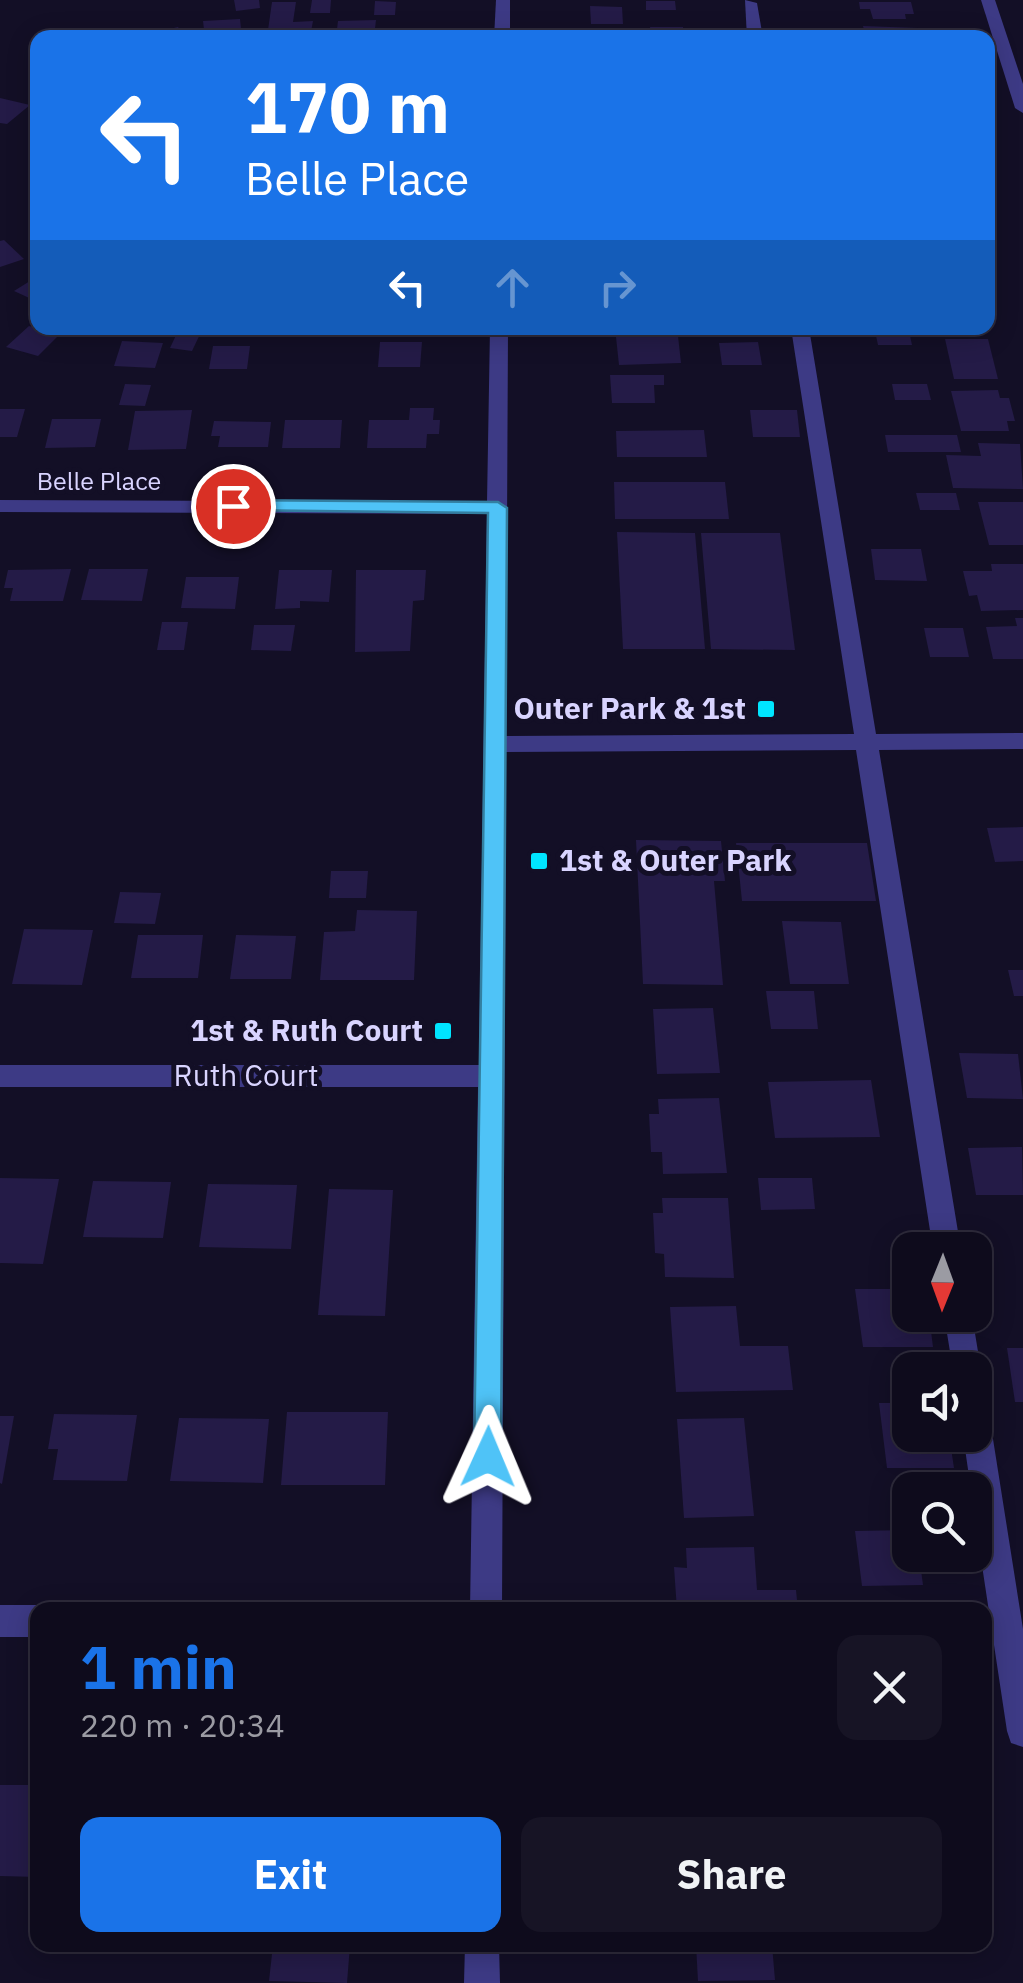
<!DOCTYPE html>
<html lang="en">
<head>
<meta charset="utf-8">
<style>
	:root { --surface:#0e0b1c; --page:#171425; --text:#f1f3f6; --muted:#9b9ba3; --line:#2e2b3b; --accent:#1a73e8 }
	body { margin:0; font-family:"IBM Plex Sans",sans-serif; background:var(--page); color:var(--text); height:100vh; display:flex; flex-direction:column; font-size:38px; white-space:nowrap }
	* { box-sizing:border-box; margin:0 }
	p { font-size:32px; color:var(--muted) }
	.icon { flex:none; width:55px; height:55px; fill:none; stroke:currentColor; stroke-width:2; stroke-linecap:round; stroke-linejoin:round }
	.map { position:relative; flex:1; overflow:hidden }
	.sheet { position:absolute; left:30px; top:1602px; width:962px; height:350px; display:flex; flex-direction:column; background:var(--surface); border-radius:20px; box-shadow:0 5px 25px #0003,0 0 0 2px var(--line) }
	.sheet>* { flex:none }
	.hud { position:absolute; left:30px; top:30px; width:965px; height:305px; border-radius:20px; box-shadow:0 5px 25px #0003,0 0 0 2px var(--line); background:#1a73e8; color:#fff; overflow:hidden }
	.needle { width:65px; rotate:181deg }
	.controls { position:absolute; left:892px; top:1232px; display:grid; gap:20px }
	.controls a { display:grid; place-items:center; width:100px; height:100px; border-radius:20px; background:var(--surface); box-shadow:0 5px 25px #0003,0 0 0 2px var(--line); font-size:50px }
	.pin { position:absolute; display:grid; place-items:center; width:85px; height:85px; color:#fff; margin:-42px; border:5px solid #fff; border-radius:50%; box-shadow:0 2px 10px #0007 }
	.me { position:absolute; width:110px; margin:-55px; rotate:1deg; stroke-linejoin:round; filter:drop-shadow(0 0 8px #0008) }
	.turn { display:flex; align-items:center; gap:35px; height:210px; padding:0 50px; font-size:45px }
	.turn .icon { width:130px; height:130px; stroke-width:2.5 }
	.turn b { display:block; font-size:70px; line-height:85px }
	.lanes { display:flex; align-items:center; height:95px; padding:0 50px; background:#0003; justify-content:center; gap:50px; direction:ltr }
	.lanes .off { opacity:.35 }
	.round { display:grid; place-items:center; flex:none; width:105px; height:105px; border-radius:20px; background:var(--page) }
	.overview { display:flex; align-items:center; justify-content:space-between; height:170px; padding:0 50px }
	h1 { font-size:60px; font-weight:700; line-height:75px; color:var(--accent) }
	.button { display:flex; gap:20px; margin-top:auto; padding:20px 50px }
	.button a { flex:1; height:115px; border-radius:20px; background:var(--accent); color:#fff; font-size:40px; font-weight:700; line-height:115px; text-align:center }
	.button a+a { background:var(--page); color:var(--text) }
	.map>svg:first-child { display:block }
	.building { fill:#241b47 }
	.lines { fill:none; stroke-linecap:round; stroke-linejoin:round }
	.minor { fill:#3d3a85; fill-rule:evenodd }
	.route { fill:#4fc3f7; stroke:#337fa1; stroke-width:2.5 }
	.poi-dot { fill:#00e5ff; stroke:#130f26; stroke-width:4 }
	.labels { text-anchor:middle; stroke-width:10; stroke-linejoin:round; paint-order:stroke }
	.far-street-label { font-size:25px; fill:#d9d4ff; stroke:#130f26 }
	.poi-label { font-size:30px; font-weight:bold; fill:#d9d4ff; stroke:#130f26; text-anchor:end }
	.street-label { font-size:30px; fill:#d9d4ff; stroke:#130f26 }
</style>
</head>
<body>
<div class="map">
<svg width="1023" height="1983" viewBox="0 0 1023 1983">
	<rect width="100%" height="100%" fill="#130f26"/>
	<g class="building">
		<path d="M234 0H259L260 8 236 11Z"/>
		<path d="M312 0H331L330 13H310Z"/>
		<path d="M375 1 396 2 395 15H374Z"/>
		<path d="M646 1H675L676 10H646Z"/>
		<path d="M272 2H296L293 22 313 21 310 37H267Z"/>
		<path d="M859 2H911L914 14H905L906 19H873L870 9H860Z"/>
		<path d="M590 6 622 7 623 24H591Z"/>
		<path d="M240 19 242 38H205L203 21Z"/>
		<path d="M376 20 374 37H336L338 21Z"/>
		<path d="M863 26 918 28 921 38H876L865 34Z"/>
		<path d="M178 27 185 38H138V36Z"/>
		<path d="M650 27H683L684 37H651Z"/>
		<path d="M593 31H629V38H594Z"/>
		<path d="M0 98 30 105 7 124 0 123Z"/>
		<path d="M4 240 24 259 0 267V241Z"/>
		<path d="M38 276V302L14 291Z"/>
		<path d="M29 326 60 334 38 356 6 347Z"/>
		<path d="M164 328H203L192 351 170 348 178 331Z"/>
		<path d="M237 328H282L281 334H236Z"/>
		<path d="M378 328H425L424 334H377Z"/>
		<path d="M875 331H909L912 345H878Z"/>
		<path d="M678 336 681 363 619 365 616 337Z"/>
		<path d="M945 339H988L998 379H954Z"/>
		<path d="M122 341 163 343 155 368 114 366Z"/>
		<path d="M380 342H422L420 367H378Z"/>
		<path d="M758 342 762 365H722L719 343Z"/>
		<path d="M213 346H250L247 369H209Z"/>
		<path d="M610 375H664V385H654L655 403H612Z"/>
		<path d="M125 384 151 385 145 406 119 405Z"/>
		<path d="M892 384H927L931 400H895Z"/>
		<path d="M998 390 1000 398H1009L1015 421H1007L1009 431H961L951 391Z"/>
		<path d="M410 408H434L433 420H440L439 434H427L426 448H367L369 420H409Z"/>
		<path d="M0 409H25L17 437H0Z"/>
		<path d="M192 410 186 449 128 450 135 411Z"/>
		<path d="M750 410H797L800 437H753Z"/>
		<path d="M52 419H101L95 447 45 448Z"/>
		<path d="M285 420H342L340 448H282Z"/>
		<path d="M214 421 271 422 268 447H218L220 436H211Z"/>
		<path d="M704 430 707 457H617L616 431Z"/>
		<path d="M885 435H957L961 452H888Z"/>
		<path d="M978 443 1020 444 1023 489 953 488 946 455 981 456Z"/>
		<path d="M614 482H725L729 519H615Z"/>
		<path d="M916 493H956L960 510H920Z"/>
		<path d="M978 502H1023V545H989Z"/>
		<path d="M617 532 695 533 705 649H623Z"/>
		<path d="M701 533H780L795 650 711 649Z"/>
		<path d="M871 549H921L927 581 875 580Z"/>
		<path d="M991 564H1023V610L981 611 977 595 969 596 963 571H992Z"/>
		<path d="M71 569 63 601H10L13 588H4L8 570Z"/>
		<path d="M89 569H148L142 601 81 600Z"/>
		<path d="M279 570H332L329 602 300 601V608L275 609Z"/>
		<path d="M356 570H426L424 600 413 601 410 651 355 652Z"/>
		<path d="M186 577H239L235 609 181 608Z"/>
		<path d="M1015 618H1023V659H993L986 627 1017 626Z"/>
		<path d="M162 622H188L184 650H157Z"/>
		<path d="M254 625H295L291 651 251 650Z"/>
		<path d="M924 628H963L969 657H930Z"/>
		<path d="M1023 827V861L995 862 987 828Z"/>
		<path d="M636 840 721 841 725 881H714L723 985 643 984Z"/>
		<path d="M736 843H867L876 901H742Z"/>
		<path d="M331 871H368L366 898H329Z"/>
		<path d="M120 892 161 893 155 924 114 923Z"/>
		<path d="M357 910 417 911 414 980H320L324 932 355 931Z"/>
		<path d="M782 921 841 922 849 984H790Z"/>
		<path d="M24 929 93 930 82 985 12 984Z"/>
		<path d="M138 935H203L198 978H131Z"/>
		<path d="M236 935 296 936 291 979H230Z"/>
		<path d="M1008 970H1023V996H1014Z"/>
		<path d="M766 991H814L818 1029H771Z"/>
		<path d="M713 1008 720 1073 657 1074 653 1009Z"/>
		<path d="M959 1053 1018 1054 1023 1099 967 1098Z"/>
		<path d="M871 1080 880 1137 775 1138 768 1082Z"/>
		<path d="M719 1098 727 1173 663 1174 662 1152H651L649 1114H659L658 1099Z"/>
		<path d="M1022 1147 1023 1195H976L968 1148Z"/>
		<path d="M0 1178 59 1179 43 1264 0 1263Z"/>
		<path d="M758 1178H812L815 1209 761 1210Z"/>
		<path d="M93 1181 171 1182 163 1238 83 1237Z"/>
		<path d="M208 1184 297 1185 291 1249 199 1247Z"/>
		<path d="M329 1189 393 1190 385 1316 318 1315Z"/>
		<path d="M662 1198H728L734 1278 665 1277 664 1254 655 1253 653 1213H663Z"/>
		<path d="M893 1252 910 1253V1283H897Z"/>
		<path d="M855 1289H910V1315H929L933 1347H863Z"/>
		<path d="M736 1306 740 1346H788L793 1390 676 1392 670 1307Z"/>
		<path d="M1007 1348H1023V1402H1015Z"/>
		<path d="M879 1403H910V1435H949L954 1468H887Z"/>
		<path d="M287 1412H388L385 1485H281Z"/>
		<path d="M54 1414 137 1415 127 1481 53 1480 58 1449H48Z"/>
		<path d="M0 1416H14L2 1484 0 1483Z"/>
		<path d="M179 1418 269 1419 263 1483 170 1481Z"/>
		<path d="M744 1418 754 1516 684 1518 677 1419Z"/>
		<path d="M910 1530V1555H919L923 1585 862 1586 855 1531Z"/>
		<path d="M754 1547 757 1590H796L798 1610H677L674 1567 687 1568 686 1548Z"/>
		<path d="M0 1785H38V1877L0 1876Z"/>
		<path d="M273 1945H350L347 1983 269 1981Z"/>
		<path d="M696 1945H772L775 1980 698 1981Z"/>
	</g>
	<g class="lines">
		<g class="minor">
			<path d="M496 0H510V38H494Z"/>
			<path d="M745 0 757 3 763 38H747Z"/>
			<path d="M981 0H995L1023 84V113L1015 108Z"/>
			<path d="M490 328H508L506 736 854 734 791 328H809L876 734 1023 733V749L879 750 961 1250H933L856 750 506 752 502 1610H470L478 1087H0V1065H479L487 514 0 512V500L487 502Z"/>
			<path d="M944 1315H972L981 1370 977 1379 975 1370H953Z"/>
			<path d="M975 1406 985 1410 990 1420 1023 1629V1747L1011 1743 1007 1731 975 1519V1490H971L963 1435H975Z"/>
			<path d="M0 1605H38L49 1610H38V1637H0Z"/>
			<path d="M465 1945H499L500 1983H464Z"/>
		</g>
	</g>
	<path class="route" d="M233 500 498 502 507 508 501 1457 497 1466 488 1470 478 1466 474 1457 488 513 227 510 224 506Z"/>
	<g class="poi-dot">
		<rect x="756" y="699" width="20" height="20" rx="5"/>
		<rect x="529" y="851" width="20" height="20" rx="5"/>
		<rect x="433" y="1021" width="20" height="20" rx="5"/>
	</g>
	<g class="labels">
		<g class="far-street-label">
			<text x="99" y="490">Belle Place</text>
		</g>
		<g class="poi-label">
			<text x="746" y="719">Outer Park &amp; 1st</text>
			<text x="559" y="871" text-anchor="start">1st &amp; Outer Park</text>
			<text x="423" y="1041">1st &amp; Ruth Court</text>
		</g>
		<g class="street-label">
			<text x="246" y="1086">Ruth Court</text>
		</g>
	</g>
</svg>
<div class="controls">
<a><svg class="needle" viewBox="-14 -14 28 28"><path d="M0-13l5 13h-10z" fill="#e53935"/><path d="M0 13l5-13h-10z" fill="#9b9ba3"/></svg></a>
<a><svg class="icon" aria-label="sound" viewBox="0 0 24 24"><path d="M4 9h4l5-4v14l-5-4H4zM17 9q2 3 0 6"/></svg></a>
<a><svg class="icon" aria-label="search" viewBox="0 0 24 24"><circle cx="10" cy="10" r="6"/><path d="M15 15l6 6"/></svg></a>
</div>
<div class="pin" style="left:233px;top:506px;background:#d93025"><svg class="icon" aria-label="arrive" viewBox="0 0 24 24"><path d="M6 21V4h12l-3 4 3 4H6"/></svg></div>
<svg class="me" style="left:488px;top:1457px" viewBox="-20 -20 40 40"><path d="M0-17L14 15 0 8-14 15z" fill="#4fc3f7" stroke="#fff" stroke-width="4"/></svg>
<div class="hud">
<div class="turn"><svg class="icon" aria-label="left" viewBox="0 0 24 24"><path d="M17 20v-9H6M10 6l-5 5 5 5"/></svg><div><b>170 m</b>Belle Place</div></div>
<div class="lanes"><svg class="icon" aria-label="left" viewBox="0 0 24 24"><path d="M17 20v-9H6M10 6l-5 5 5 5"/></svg><svg class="icon off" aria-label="ahead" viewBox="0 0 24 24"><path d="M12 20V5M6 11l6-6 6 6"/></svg><svg class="icon off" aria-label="right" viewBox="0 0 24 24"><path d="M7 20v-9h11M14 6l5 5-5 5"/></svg></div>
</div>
<section class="sheet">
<div class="overview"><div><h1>1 min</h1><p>220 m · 20:34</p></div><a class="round"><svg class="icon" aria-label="close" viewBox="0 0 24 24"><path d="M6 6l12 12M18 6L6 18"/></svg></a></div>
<div class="button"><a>Exit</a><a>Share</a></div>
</section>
</div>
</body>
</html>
